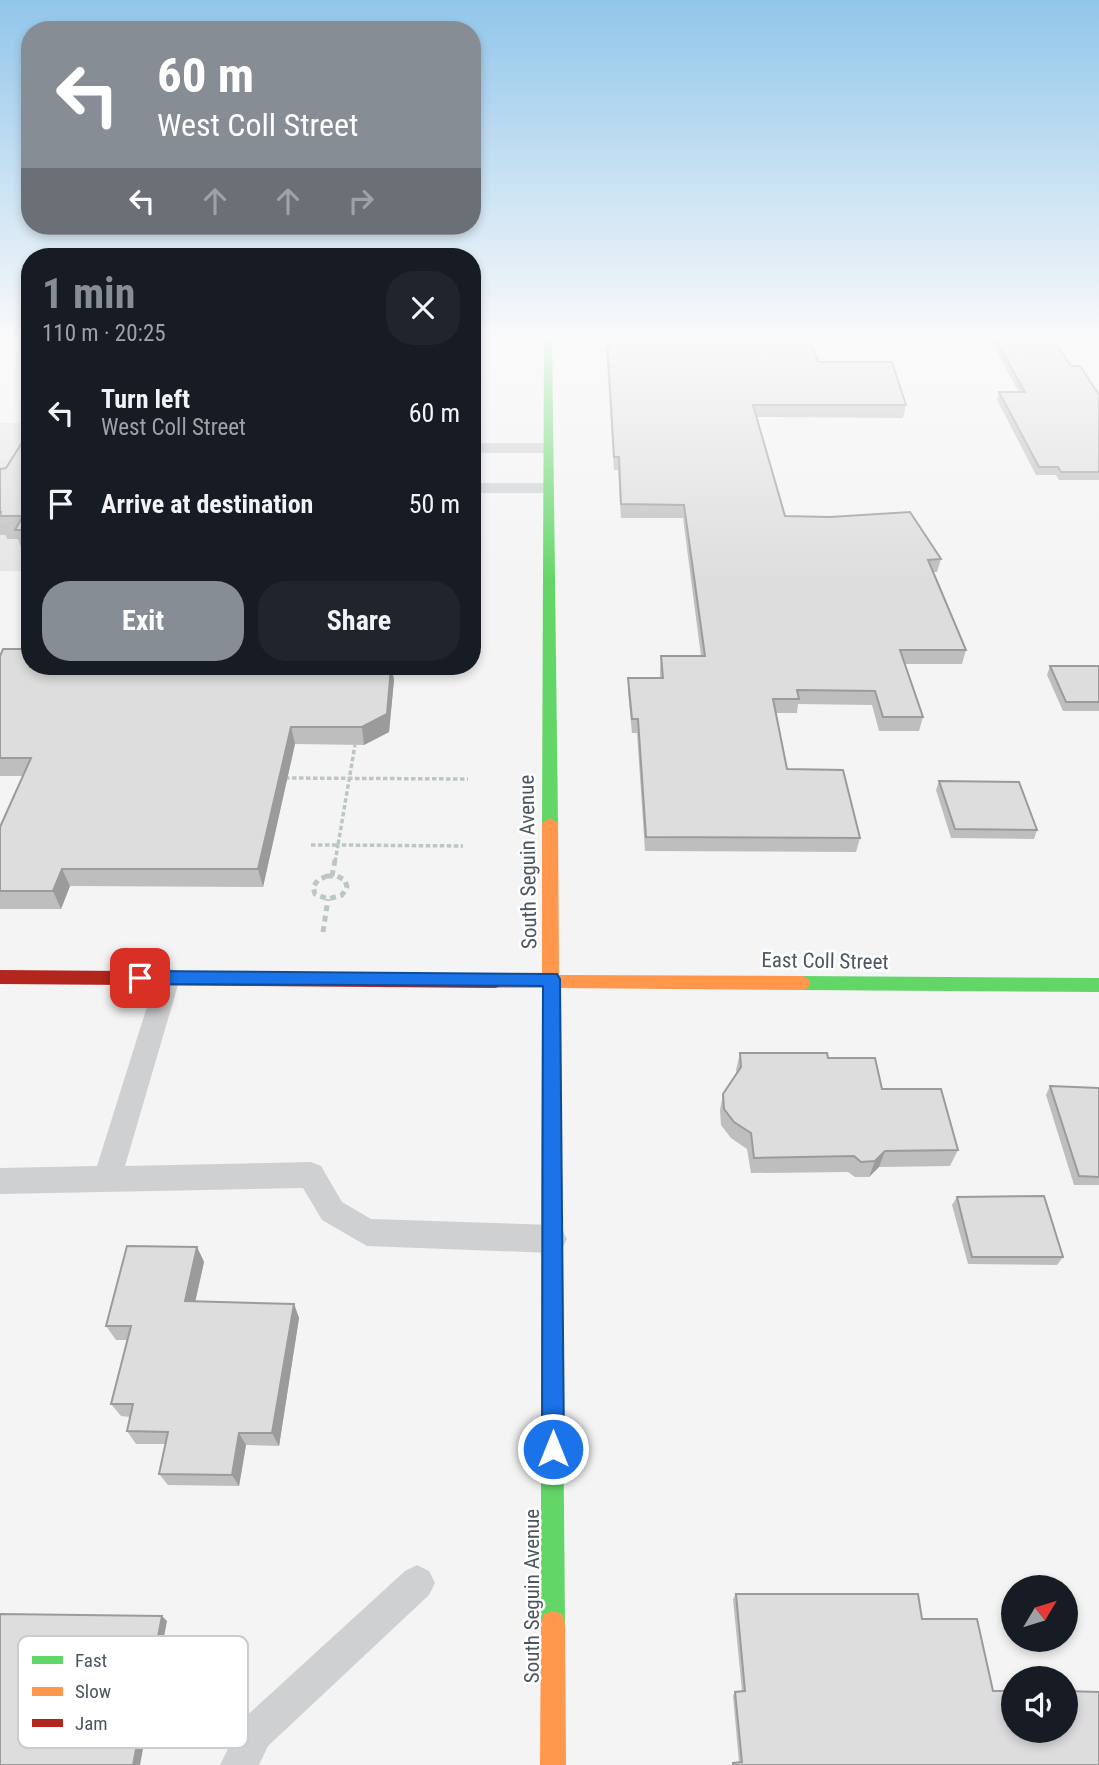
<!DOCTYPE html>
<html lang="en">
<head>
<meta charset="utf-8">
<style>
	:root { --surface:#171b24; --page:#20242c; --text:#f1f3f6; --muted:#9ea1a6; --accent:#868d94 }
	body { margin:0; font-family:"Roboto Condensed",sans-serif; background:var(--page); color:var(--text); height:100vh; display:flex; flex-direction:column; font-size:26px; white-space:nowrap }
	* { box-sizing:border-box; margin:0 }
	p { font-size:23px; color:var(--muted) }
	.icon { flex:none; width:38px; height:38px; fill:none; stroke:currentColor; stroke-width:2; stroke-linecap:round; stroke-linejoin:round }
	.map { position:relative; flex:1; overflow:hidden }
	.details { position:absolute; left:21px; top:248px; width:460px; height:427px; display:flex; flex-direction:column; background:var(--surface); border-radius:28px; box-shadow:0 4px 10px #0003 }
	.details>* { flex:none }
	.top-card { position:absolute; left:21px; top:21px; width:460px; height:214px; border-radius:28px; box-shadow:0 4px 10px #0003; background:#868d94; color:#fff; overflow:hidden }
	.needle { width:46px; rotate:52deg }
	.fabs { position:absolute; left:1001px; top:1575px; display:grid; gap:14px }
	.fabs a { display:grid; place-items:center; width:77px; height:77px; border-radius:50%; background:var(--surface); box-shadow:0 4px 10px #0003; font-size:35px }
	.pin { position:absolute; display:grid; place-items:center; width:60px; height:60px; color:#fff; margin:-30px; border-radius:14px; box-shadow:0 4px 10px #0006 }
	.me { position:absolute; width:77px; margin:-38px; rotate:0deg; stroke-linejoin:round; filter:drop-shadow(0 0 5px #0008) }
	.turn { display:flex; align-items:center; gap:24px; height:147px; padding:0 21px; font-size:32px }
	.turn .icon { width:91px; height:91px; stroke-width:2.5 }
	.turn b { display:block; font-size:49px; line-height:60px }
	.lanes { display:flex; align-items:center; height:66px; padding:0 21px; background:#0003; justify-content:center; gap:35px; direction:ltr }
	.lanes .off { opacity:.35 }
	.round { display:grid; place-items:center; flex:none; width:74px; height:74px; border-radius:28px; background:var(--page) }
	.headline { display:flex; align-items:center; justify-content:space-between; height:119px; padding:0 21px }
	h1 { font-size:42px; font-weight:700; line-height:52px; color:var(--accent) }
	.cta { display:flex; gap:14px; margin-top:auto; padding:14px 21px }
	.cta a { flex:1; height:80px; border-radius:28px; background:var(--accent); color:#fff; font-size:28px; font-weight:700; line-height:80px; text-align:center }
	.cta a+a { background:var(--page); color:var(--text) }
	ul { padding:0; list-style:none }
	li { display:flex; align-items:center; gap:21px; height:91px; padding:0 21px }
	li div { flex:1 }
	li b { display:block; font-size:26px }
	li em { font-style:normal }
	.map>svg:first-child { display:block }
	.education { fill:#e6e5e6 }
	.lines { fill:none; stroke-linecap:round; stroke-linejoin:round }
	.path-far2 { stroke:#bcc7c4; stroke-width:2.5; stroke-dasharray:3.5 2.5; stroke-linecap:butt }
	.path-far1 { stroke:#bcc7c4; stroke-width:3.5; stroke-dasharray:4.5 2.5; stroke-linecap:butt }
	.path { stroke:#bcc7c4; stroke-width:5; stroke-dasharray:6 4.5; stroke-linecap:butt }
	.lane { fill:#ced0d2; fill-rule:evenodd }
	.fast { fill:#63d668; fill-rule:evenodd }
	.slow { fill:#ff974d; fill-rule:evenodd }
	.jam { fill:#b3261e; fill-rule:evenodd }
	.wall { fill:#bebebf }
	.shaded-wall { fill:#9b9b9b }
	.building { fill:#ddddde; stroke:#9b9b9b; stroke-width:2 }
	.route { fill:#1a73e8; stroke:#114b97; stroke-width:2 }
	.labels { text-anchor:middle; stroke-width:5; stroke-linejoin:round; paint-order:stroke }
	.street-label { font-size:21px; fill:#4a5661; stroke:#fff }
	.key { fill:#fff; stroke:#c9ccd0; stroke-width:2 }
	.key-label { font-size:19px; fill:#4a5661 }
</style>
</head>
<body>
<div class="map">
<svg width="1099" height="1765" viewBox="0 0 1099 1765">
	<rect width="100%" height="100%" fill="#f4f4f4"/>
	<rect class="education" x="0" y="423" width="30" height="148"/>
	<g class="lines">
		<g class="path-far2">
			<path d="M13 342H30"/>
			<path d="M598 350 610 351"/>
			<path d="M809 351 816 352 818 358"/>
			<path d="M22 395H30"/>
		</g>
		<g class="path-far1">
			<path d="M285 778 468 779"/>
			<path d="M311 845H338L355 745"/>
			<path d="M335 862 338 845 463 846"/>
		</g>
		<g class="path">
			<path d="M327 876H337L345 880 347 887 342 895 328 899 315 894 313 887 318 880Z"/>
			<path d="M332 876 335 860"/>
			<path d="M323 932 328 899"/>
		</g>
		<g class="lane">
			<path d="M472 443H546L554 448 546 453H472Z"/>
			<path d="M472 483H547L555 488 547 493H472Z"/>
			<path d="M168 968 177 971 180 978 125 1166 311 1162 321 1166 342 1202 371 1219 552 1225 562 1229 567 1239 562 1249 552 1253 367 1246 322 1220 303 1188 0 1194V1168L97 1166 156 978 159 971Z"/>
			<path d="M417 1565 429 1571 435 1583 429 1595 268 1746 259 1765H220L242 1720 405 1571Z"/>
		</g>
		<g class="fast">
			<path d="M544 335H552L558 823 550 828 542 823Z"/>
			<path d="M802 976 1099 978V992L802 990 796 988 794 983 796 978Z"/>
			<path d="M551 1165 558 1168 561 1174 565 1623 562 1632 553 1635 544 1632 541 1623V1174L544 1168Z"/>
		</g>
		<g class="slow">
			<path d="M550 818 558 823 559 975 802 976 808 978 810 983 808 988 802 990 559 988 561 1174 558 1180 551 1183 544 1180 541 1174 542 988H495L489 986 487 981 489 976 495 974 542 975V823Z"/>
			<path d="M553 1611 562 1614 565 1623 566 1765H540L541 1623 544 1614Z"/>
		</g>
		<path class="jam" d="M0 970 495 974 501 976 503 981 501 986 495 988 0 984Z"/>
	</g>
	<g class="wall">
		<rect x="472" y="335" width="19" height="8"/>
		<path d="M605 335H807L818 362 906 405 903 418 757 417 785 516 941 559 937 572H933L966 650 962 664H905L923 717 919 731H879L872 705 798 704 797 713H776L787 769 860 838 856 852 645 851 637 733H632L628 692V678H660V670L661 656H701L683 518H621L618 470H614Z"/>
		<path d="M991 335H1050L1071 366 1099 395V480H1059L1056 475H1036L997 400 999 392H1019L990 340Z"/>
		<path d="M30 430V553H23L18 539H7L6 535H0V469L6 468Z"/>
		<path d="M0 656 394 680 389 732 364 745 295 744 263 887 70 886 61 909H0V827L23 776H0Z"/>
		<path d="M1050 666H1099V711H1063L1047 675Z"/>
		<path d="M939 781 1037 830 1034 839 951 838 936 790Z"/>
		<path d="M740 1053 828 1058 882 1089 958 1150 950 1166 879 1167 869 1177H855L848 1172 751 1173 747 1149 731 1138 721 1125 720 1110 723 1094 737 1074 736 1070Z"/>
		<path d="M1050 1086 1099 1088V1185H1074L1046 1095Z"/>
		<path d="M957 1197 1063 1257 1057 1265 968 1264 952 1205Z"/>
		<path d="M197 1247 204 1262 195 1302 294 1304 299 1318 279 1446 246 1445 239 1486 168 1485 159 1474 165 1444H136L127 1431 130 1417 121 1416 111 1404 127 1340H116L106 1326Z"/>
		<path d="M736 1594 922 1619 993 1691 1099 1765H732L733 1763 739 1762 733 1696 735 1692 742 1691 733 1599Z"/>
	</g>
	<g class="shaded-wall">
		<path d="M391 667H392L394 680 389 732 364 745 362 727Z"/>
		<path d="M291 727 295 744 263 887 258 869Z"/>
		<path d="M62 869 70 886 61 909 53 891Z"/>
		<path d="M885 1151 879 1167 869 1177 875 1161Z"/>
		<path d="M197 1247 204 1262 192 1316 185 1301Z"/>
		<path d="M294 1304 299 1318 279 1446 272 1433Z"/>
		<path d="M239 1433 246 1445 239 1486 232 1475Z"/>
		<path d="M162 1616 167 1621 140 1765H133Z"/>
	</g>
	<g class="building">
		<path d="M607 335H807L818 362H892L906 405H753L785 516 830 517 910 512 941 559 928 560 966 650H900L923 717H883L875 691 797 690 799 699H773L787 769 843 770 860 838 646 837 638 719H632L628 678H663L661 656H705L684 505 621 504 619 457H614Z"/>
		<path d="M993 335H1050L1071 366H1080L1099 395V472H1061L1058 467H1039L999 392H1025Z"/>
		<path d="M30 430V530H15L23 516H0L1 512H0V469L6 468Z"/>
		<path d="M3 649H30V667H391L387 714 362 727H291L258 869H62L53 891H0V827L31 758H0V656Z"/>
		<path d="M1050 666H1099V702H1066Z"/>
		<path d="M939 781 1019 782 1037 830 955 829Z"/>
		<path d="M740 1053H827L828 1058H875L882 1089H941L958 1150 885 1151 875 1161 861 1162 854 1156 754 1158 751 1133 734 1122 724 1109 723 1094 741 1067Z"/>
		<path d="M1050 1086 1099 1088V1177L1079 1176Z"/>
		<path d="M1044 1196 1063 1257H972L957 1197Z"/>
		<path d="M127 1246 197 1247 185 1301 294 1304 272 1433H239L232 1475 159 1474 168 1432 127 1431 133 1404H111L131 1326H106Z"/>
		<path d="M736 1594H918L922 1619H977L993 1691H1013V1731H1066V1691L1099 1692V1765H733V1763L742 1762 735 1692 745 1691Z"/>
		<path d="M0 1614 162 1616 133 1765H0Z"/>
	</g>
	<linearGradient id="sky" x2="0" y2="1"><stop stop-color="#91c6eb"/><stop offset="0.58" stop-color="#fafafa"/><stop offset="1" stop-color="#fafafa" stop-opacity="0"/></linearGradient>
	<rect width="1099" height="582" fill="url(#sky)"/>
	<path class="route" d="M140 971 557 974 560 979 564 1449 561 1457 553 1460 545 1457 542 1449 543 986 140 984 134 982 131 978 134 973Z"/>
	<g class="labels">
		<g class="street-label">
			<text transform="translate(528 862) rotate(-91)" y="7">South Seguin Avenue</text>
			<text transform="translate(825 961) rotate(1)" y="7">East Coll Street</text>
			<text transform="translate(532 1596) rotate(-90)" y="7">South Seguin Avenue</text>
		</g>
	</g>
	<rect x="18" y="1636" width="230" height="112" rx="10" class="key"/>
	<rect x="32" y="1656" width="31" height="8" fill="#63d668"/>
	<rect x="32" y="1687" width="31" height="9" fill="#ff974d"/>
	<rect x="32" y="1719" width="31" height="8" fill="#b3261e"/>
	<g class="key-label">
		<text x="75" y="1667">Fast</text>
		<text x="75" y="1698">Slow</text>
		<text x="75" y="1730">Jam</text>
	</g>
</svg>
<div class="fabs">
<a><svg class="needle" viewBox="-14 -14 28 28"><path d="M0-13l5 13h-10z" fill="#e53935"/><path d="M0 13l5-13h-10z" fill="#9ea1a6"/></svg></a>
<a><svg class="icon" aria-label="sound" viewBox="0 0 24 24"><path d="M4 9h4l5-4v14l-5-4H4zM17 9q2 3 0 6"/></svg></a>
</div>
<div class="pin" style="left:140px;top:978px;background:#d93025"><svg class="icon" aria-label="arrive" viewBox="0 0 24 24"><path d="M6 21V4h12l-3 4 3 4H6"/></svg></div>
<svg class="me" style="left:553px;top:1449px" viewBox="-20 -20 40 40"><circle r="17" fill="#1a73e8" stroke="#fff" stroke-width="3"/><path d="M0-11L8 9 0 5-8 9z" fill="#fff"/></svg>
<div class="top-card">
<div class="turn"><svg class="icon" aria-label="left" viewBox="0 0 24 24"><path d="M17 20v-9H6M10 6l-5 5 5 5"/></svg><div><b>60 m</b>West Coll Street</div></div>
<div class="lanes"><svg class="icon" aria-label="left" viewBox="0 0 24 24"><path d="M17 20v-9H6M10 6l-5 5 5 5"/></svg><svg class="icon off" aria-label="ahead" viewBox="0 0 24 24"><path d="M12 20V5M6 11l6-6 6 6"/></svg><svg class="icon off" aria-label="ahead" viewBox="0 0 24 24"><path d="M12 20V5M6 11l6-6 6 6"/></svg><svg class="icon off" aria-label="right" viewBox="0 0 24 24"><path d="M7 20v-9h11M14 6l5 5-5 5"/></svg></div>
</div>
<section class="details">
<div class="headline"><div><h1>1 min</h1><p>110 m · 20:25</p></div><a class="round"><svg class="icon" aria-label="close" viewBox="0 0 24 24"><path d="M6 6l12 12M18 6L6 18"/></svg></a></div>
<ul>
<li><svg class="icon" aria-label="left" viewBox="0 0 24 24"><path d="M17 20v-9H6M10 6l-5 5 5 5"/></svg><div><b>Turn left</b><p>West Coll Street</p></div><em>60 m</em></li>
<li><svg class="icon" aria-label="arrive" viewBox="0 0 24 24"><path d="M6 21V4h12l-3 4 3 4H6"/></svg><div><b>Arrive at destination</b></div><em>50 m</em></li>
</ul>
<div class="cta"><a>Exit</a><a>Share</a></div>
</section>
</div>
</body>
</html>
